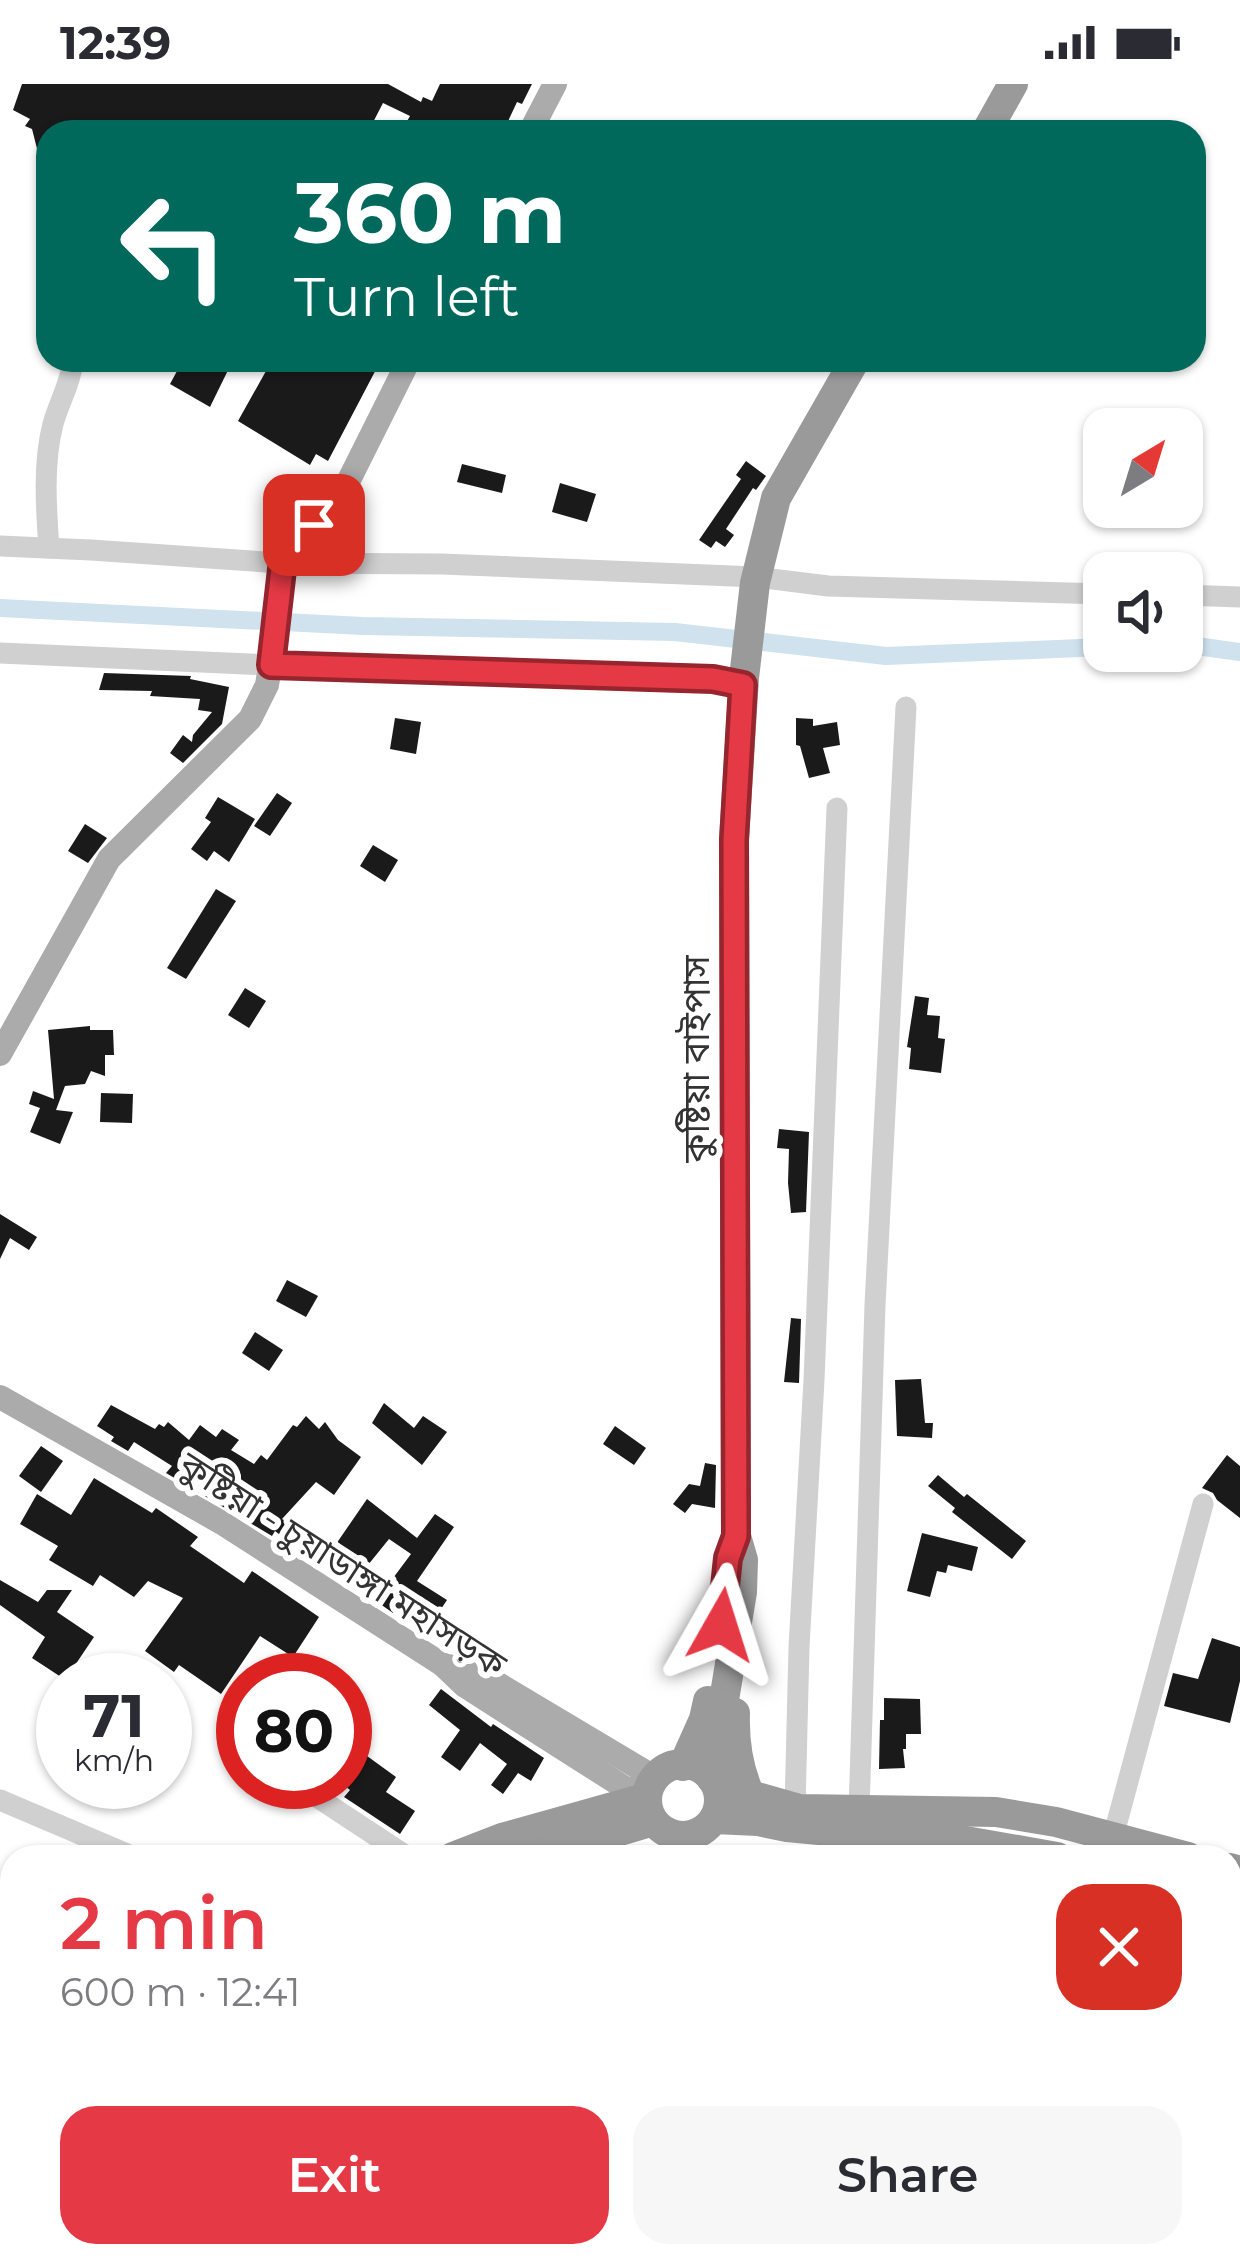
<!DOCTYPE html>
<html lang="en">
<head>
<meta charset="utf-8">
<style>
	:root { --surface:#fff; --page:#f7f7f7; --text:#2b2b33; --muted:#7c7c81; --accent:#e63946 }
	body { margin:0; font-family:Montserrat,"Noto Sans Bengali",sans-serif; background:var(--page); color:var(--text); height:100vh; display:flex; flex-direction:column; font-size:45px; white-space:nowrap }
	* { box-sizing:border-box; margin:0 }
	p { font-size:39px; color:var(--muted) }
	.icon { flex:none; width:66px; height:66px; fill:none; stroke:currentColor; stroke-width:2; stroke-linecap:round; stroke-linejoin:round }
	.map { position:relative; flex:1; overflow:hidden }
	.drawer { position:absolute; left:0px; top:1761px; width:1242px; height:423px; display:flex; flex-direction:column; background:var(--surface); border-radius:36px 36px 0 0; box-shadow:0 3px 9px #0004 }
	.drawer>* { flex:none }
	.hud { position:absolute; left:36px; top:36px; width:1170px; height:252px; border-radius:36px; box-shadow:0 3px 9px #0004; background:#00695c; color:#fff; overflow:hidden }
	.needle { width:78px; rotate:38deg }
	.fabs { position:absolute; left:1083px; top:324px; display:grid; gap:24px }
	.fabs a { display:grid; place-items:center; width:120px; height:120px; border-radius:24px; background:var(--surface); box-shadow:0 3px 9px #0004; font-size:60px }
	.speed { position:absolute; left:36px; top:1569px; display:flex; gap:24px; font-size:60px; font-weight:700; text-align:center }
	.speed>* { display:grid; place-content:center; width:156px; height:156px; border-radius:50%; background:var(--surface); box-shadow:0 3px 9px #0004; line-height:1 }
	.speed small { font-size:30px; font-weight:400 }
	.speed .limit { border:18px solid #d22; background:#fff; color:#111 }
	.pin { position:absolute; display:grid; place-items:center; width:102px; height:102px; color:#fff; margin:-51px; border-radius:24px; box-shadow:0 6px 18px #0006 }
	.me { position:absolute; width:132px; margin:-66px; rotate:6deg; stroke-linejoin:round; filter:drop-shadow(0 0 9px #0008) }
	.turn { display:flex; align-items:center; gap:42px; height:252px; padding:0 60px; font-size:54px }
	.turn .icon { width:156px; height:156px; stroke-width:2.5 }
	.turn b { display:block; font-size:84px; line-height:102px }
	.round { display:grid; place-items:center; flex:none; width:126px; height:126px; border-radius:36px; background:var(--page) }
	.summary { display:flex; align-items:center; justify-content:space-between; height:204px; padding:0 60px }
	h1 { font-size:72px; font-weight:600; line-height:90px; color:var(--accent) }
	.primary-button { display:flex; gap:24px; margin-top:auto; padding:24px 60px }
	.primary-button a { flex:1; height:138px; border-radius:36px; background:var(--accent); color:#fff; font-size:48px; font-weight:600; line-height:138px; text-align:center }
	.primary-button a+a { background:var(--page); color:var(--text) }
	.status { display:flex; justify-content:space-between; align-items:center; height:84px; padding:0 60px; background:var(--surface); direction:ltr }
	.status svg { height:33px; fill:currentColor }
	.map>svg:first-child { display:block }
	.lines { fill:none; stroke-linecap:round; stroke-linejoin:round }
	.canal { stroke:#cfe2ee; stroke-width:18 }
	.building { fill:#1a1a1a }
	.minor { stroke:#d0d0d0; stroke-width:21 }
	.major { stroke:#ababab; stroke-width:24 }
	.highway { stroke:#9a9a9a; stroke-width:30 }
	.route-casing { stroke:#96252e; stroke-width:30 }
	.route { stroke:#e63946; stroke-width:21 }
	.labels { text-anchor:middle; stroke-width:12; stroke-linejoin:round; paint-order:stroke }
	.street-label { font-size:36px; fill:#333; stroke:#fff }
</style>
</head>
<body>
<div class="status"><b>12:39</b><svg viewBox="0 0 49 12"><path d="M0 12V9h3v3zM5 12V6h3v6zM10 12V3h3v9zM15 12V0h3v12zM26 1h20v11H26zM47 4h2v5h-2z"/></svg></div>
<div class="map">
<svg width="1240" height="2183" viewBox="0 0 1240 2183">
	<rect width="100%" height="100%" fill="#fff"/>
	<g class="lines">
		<g class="canal">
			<path d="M0 524 363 542 675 548 886 572 1104 563"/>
			<path d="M1182 560 1240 568"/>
		</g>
	</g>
	<g class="building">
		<path d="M22 0H388L421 18 423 13 432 17 440 0H532L522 20 517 18 503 48H401L410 32 383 19 368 48H48V87L43 88 32 45 25 42 30 35 13 26Z"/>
		<path d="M183 276H233L210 323 170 300Z"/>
		<path d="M247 276H381L328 377 316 370 310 381 238 337 266 287Z"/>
		<path d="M746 377 766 392 756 406 753 404 726 445 734 451 725 463 716 457 711 464 699 456 741 395 736 391Z"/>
		<path d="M462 380 506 391 502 409 457 398Z"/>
		<path d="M560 399 596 410 587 438 552 428Z"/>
		<path d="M104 589 191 592 190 595 229 603 222 640 183 679 170 669 183 651 192 658 193 651 212 628 198 626 200 615 150 612 152 607 99 606Z"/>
		<path d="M395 634 421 638 416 670 390 665Z"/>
		<path d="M796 634 813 635V642L837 638 840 661 823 664 830 689 809 694 800 662 796 661Z"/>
		<path d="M277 709 292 719 270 752 254 742Z"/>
		<path d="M218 713 255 735 229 778 214 767 207 777 191 765 211 738 205 734Z"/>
		<path d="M85 740 107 754 88 779 68 767Z"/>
		<path d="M373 761 398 776 385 798 360 782Z"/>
		<path d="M216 805 236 817 186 895 167 884Z"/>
		<path d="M245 904 266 917 249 944 228 931Z"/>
		<path d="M915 912 929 914 927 931 940 932 938 954 945 955 941 989 909 985 911 964 907 963Z"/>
		<path d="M90 942V946H113L114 971H105V992L91 987 85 1000 65 1002 56 1026 73 1028 60 1060 30 1048 40 1024 29 1020 33 1007 54 1015 48 946Z"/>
		<path d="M101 1009 133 1010 132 1039 100 1038Z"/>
		<path d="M779 1045 809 1048 806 1128 791 1129 788 1099 789 1065 777 1064Z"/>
		<path d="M0 1130 37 1153 29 1166 10 1154 0 1175Z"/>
		<path d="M287 1196 318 1212 306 1233 276 1217Z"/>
		<path d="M791 1234 801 1235 799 1299 784 1298Z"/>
		<path d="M255 1248 283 1266 269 1287 242 1269Z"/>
		<path d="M921 1295 925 1339H933L932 1354 897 1352 895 1296Z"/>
		<path d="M384 1319 414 1344 423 1332 447 1348 422 1381 372 1339Z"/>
		<path d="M111 1321 155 1345 159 1340 164 1343 168 1338 189 1356 200 1341 216 1353 222 1345 239 1356 231 1366 254 1380 261 1371 267 1376 293 1341 297 1343 306 1332 319 1345 325 1338 338 1356 361 1373 334 1411 316 1398 282 1435 334 1463 367 1415 417 1454 435 1430 454 1443 417 1497 447 1516 431 1540 400 1520 393 1529 376 1517 411 1470 389 1455 368 1481 355 1503 304 1465 302 1468 275 1447 272 1452 166 1389 172 1382 134 1358 128 1367 111 1357 114 1353 97 1342Z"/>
		<path d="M615 1342 646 1364 634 1381 603 1360Z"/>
		<path d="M41 1362 63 1377 41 1408 19 1392Z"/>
		<path d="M1227 1371 1240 1382V1434L1217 1416 1213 1409 1202 1404Z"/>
		<path d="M705 1379 716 1381 715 1424 692 1420 685 1429 673 1420 689 1400 700 1402Z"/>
		<path d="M938 1391 964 1413 967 1410 1026 1457 1012 1475 952 1428 955 1424 928 1402Z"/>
		<path d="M94 1394 152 1429 156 1424 198 1453 190 1462 244 1499 252 1487 319 1533 293 1573 260 1552 221 1610 179 1581 174 1588 145 1567 183 1514 148 1497 134 1513 100 1491 93 1502 49 1476 58 1462 20 1440 37 1410 71 1431Z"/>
		<path d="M922 1449 978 1463 972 1487 948 1481 946 1489 937 1487 930 1513 907 1507Z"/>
		<path d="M0 1496 38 1518 47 1506H72L57 1528 94 1553 65 1596 63 1595V1647L42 1639 61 1593 32 1574 45 1553 0 1521Z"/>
		<path d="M1212 1554 1240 1563V1597L1230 1639 1164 1622 1173 1589 1198 1595Z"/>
		<path d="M441 1605 491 1643 493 1640 544 1674 531 1697 518 1689 503 1710 491 1701 507 1680 480 1659 460 1687 441 1673 460 1646 429 1621Z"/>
		<path d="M884 1614 920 1615 921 1650H906V1665H903L905 1684 879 1685 880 1636H884Z"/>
		<path d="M345 1656 396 1693 386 1708 415 1727 400 1750 344 1713 350 1706 345 1702Z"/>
	</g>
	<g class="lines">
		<g class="minor">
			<path d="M0 462 91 466 281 479 442 480 756 493 828 502 1104 510"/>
			<path d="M49 464C46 424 43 378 53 340 59 318 71 299 73 276"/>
			<path d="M1182 511 1240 513"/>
			<path d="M0 569 270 581 713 595 743 601"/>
			<path d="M238 1662 243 1666"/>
			<path d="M294 1698 408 1773"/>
			<path d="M0 1716 134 1773"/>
			<path d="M795 1724 799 1563 814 1296 837 724"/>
			<path d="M859 1727 875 1221 906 623"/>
			<path d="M1113 1753 1203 1420"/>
			<path d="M0 1897 12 1904"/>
			<path d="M782 2183 790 2172"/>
		</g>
		<g class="major">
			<path d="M530 48 555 0"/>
			<path d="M0 970 109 775 250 635 267 601 276 546 279 490 283 468 314 441 344 406 409 276"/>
			<path d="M0 1313 222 1439 443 1581 465 1602 625 1704 646 1708"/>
			<path d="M443 1581 478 1588 654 1693"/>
		</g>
		<g class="highway">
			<path d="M986 48 1013 0"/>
			<path d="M735 1629C734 1658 738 1685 750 1711"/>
			<circle cx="683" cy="1716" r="36"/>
			<path d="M683 1682 704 1635 708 1617"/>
			<path d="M711 1694 742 1508 743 1476 736 1452 734 756 744 594 755 499 776 414 855 276"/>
			<path d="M719 1707 750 1711 799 1725 996 1728 1056 1738 1188 1773"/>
			<path d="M714 1735 758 1737 787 1743 852 1749H920L1057 1773"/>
			<path d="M453 1773 502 1754 645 1714"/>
			<path d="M532 1773 653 1737"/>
			<path d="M1230 1784 1240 1787"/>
			<path d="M1230 1813 1240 1815"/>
			<path d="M0 2154 12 2135"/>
			<path d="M31 2183 37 2172"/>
		</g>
	</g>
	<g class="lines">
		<defs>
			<path id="route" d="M314 441 284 468 271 581 713 595 743 601 734 756 736 1452 728 1474 721 1541"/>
		</defs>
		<use href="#route" class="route-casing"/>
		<use href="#route" class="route"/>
	</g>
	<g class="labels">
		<g class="street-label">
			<text transform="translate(696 975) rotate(-90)" y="13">কুষ্টিয়া বাইপাস</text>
			<text transform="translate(343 1480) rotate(33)" y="13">কুষ্টিয়া - চুয়াডাঙ্গা মহাসড়ক</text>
		</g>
	</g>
</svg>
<div class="fabs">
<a><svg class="needle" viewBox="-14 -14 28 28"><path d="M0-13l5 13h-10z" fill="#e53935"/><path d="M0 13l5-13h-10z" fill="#7c7c81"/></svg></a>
<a><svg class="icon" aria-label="sound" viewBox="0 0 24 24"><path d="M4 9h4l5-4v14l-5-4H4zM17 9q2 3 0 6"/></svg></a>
</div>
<div class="speed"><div>71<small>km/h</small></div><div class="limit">80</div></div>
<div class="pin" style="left:314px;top:441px;background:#d93025"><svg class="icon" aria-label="arrive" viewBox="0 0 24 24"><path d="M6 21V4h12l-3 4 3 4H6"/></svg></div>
<svg class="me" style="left:721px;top:1541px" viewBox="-20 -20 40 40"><path d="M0-17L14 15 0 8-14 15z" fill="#e63946" stroke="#fff" stroke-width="4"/></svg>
<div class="hud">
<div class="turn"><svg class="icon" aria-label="left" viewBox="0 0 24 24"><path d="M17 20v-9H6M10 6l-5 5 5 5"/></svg><div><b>360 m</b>Turn left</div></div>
</div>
<section class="drawer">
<div class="summary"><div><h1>2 min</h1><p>600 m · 12:41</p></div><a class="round" style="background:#d93025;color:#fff"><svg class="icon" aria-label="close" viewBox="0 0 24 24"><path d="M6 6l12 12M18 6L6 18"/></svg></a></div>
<div class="primary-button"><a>Exit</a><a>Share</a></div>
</section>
</div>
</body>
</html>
